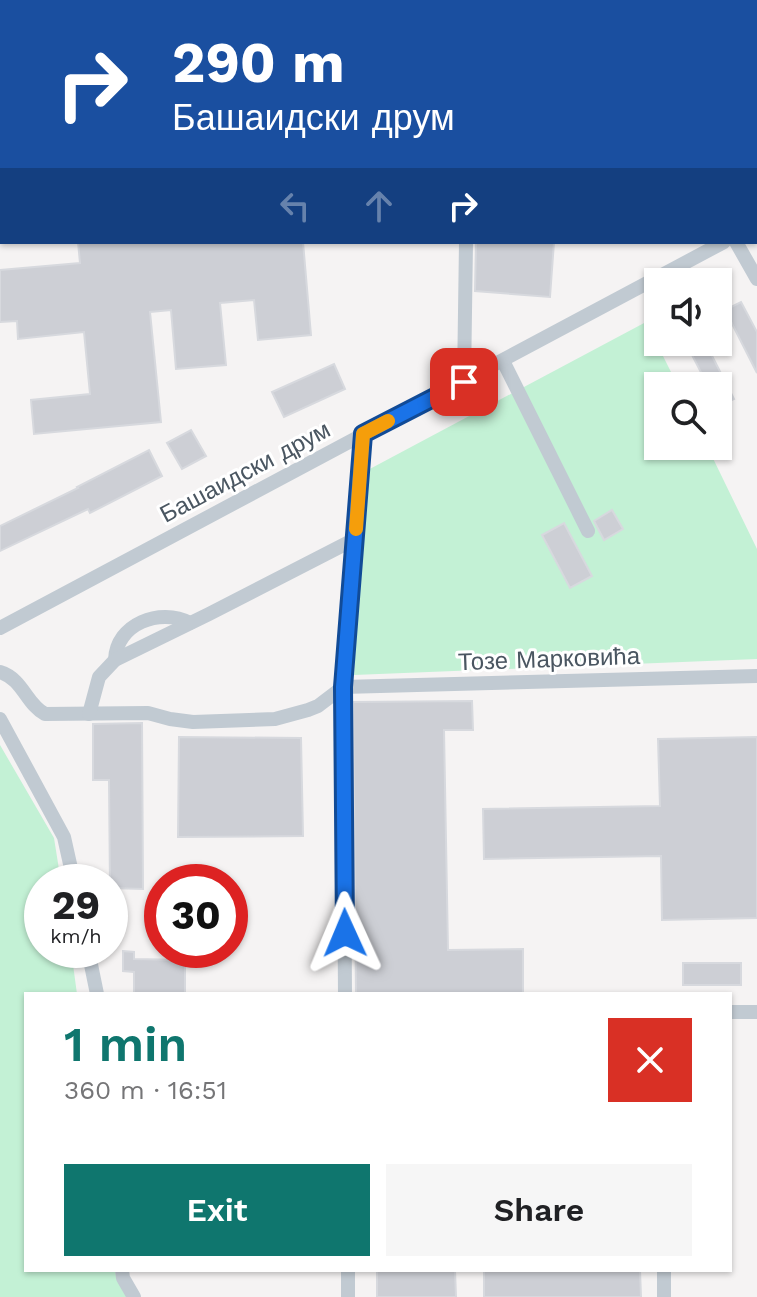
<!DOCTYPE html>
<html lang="en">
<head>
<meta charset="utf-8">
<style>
	:root { --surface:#fff; --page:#f6f6f6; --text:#202124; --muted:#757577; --accent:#0f766e }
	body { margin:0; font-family:"Work Sans",sans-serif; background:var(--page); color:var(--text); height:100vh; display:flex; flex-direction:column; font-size:30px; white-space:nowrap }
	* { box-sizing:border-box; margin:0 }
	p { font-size:26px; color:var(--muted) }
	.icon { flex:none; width:44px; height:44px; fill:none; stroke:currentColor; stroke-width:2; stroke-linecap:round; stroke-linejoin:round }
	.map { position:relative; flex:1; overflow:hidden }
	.side { position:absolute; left:24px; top:992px; width:708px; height:280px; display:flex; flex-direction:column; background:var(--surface); border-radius:0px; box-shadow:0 2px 6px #0004 }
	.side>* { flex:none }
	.banner { position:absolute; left:0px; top:0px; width:758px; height:244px; box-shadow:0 2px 6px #0004; background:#1a4fa0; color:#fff; overflow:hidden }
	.tools { position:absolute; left:644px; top:268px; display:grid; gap:16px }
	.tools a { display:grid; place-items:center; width:88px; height:88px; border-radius:0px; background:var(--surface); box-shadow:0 2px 6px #0004; font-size:40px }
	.speed { position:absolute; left:24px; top:864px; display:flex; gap:16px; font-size:40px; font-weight:700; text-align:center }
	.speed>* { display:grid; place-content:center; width:104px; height:104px; border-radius:50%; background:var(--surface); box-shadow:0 2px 6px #0004; line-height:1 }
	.speed small { font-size:20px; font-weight:400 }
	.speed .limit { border:12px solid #d22; background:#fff; color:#111 }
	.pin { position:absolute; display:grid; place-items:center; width:68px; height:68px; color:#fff; margin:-34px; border-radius:16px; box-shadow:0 4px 12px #0006 }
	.me { position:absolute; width:88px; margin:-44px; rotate:359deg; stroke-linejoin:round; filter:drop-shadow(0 0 6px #0008) }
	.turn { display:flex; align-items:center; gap:28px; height:168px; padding:0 40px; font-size:36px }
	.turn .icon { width:104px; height:104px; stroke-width:2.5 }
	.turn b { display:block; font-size:56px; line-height:68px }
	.lanes { display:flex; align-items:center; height:76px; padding:0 40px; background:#0003; justify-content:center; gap:40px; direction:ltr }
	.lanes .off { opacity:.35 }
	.round { display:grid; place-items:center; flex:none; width:84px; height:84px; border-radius:0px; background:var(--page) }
	.overview { display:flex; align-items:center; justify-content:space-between; height:136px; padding:0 40px }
	h1 { font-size:48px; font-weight:600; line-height:60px; color:var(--accent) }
	.action { display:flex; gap:16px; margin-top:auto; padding:16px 40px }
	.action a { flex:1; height:92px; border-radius:0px; background:var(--accent); color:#fff; font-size:32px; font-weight:600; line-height:92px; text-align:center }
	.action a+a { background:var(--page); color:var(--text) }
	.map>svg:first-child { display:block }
	.green { fill:#c3f1d5 }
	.building { fill:#cdcfd5; stroke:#d7d9de; stroke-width:2 }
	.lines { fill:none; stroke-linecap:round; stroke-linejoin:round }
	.minor { stroke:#c1cad2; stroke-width:14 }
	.rail-casing { stroke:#b5b8bd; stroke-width:6 }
	.rail { stroke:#fff; stroke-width:3; stroke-dasharray:9; stroke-linecap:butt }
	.route-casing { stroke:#114b97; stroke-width:20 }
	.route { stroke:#1a73e8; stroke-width:14 }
	.slow { stroke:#f59e0b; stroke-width:14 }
	.labels { text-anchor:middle; stroke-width:6; stroke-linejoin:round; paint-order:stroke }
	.street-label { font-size:24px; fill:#4a5661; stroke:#fff }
</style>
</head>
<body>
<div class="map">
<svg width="757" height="1297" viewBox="0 0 757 1297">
	<rect width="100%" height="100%" fill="#f5f3f3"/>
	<g class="green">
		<path d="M646 322 678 386H658V446H707L757 549V659L354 675 366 471Z"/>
		<path d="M0 745 54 838 61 882H42V950H71L77 994H26V1270H115L116 1276 129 1297H0Z"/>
	</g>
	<g class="building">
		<path d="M78 242H303L311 335 258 340 254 300 220 303 226 365 176 369 171 310 150 312 161 422 34 434 31 400 90 394 84 332 18 339 17 321 0 322V270L80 263Z"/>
		<path d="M476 242H554L550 297 475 291Z"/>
		<path d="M741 302 757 332V373L725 310Z"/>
		<path d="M707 346 734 399 718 406V386H708L691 353Z"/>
		<path d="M334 364 345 389 284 417 272 392Z"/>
		<path d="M191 430 206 456 182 469 167 443Z"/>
		<path d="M149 450 162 476 90 513 88 509 0 551V526L78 488 77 487Z"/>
		<path d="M612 510 623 529 604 540 594 521Z"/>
		<path d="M564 523 592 576 570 588 542 535Z"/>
		<path d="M472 701 473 730H444L448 950 523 949V994H356L353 702Z"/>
		<path d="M142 723 143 889 110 888 109 780H93V724Z"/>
		<path d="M179 737 301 738 303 836 178 837Z"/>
		<path d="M757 737V918L662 920 661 856 484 859 483 809 660 806 658 739Z"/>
		<path d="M123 951 134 952V959L185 960V994H134V972L123 971Z"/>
		<rect x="683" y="963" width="58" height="22"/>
		<path d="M377 1270H455L456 1297H377Z"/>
		<path d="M484 1270H640L641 1297H484Z"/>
	</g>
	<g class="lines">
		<g class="minor">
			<path d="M470 2V0"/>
			<path d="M756 226 757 225"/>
			<path d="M736 242 757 279"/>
			<path d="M503 361 588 531"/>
			<path d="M464 382 466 242"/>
			<path d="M0 628 724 242"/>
			<path d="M115 660C116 624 160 607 190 623"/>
			<path d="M0 672C23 679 26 704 45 714L148 713 170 719 193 722 275 719 308 710 318 706 343 687 757 676"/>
			<path d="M89 714 99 677 115 660 209 614 355 539"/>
			<path d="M0 719 64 837 74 882"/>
			<path d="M88 950 97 994"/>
			<path d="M345 994 343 687 363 434"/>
			<path d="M730 1012H757"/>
			<path d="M122 1270 123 1278 134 1297"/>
			<path d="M348 1270V1297"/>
			<path d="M664 1297V1270"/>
		</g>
		<defs>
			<g id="rail">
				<path d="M0 79H2"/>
				<path d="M0 100H2"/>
			</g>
		</defs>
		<use href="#rail" class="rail-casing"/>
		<use href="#rail" class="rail"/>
	</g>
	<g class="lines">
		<defs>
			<path id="route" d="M345 933 343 687 363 434 464 382"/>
		</defs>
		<use href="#route" class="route-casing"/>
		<use href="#route" class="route"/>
		<path class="slow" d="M356 529 363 434 388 421"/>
	</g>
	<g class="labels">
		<g class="street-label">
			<text transform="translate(245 472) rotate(-28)" y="8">Башаидски друм</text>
			<text transform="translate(549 659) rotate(-2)" y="8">Тозе Марковића</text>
		</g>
	</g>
</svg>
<div class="tools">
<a><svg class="icon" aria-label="sound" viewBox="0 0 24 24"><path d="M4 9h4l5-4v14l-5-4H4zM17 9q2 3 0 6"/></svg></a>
<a><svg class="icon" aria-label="search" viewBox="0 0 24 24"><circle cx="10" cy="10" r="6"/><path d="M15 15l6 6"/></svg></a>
</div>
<div class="speed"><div>29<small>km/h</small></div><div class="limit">30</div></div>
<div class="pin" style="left:464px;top:382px;background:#d93025"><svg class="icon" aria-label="arrive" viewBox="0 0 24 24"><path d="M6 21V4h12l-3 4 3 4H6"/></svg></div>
<svg class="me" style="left:345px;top:933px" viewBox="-20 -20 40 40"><path d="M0-17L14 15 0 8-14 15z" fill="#1a73e8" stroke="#fff" stroke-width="4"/></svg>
<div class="banner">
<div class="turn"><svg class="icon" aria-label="right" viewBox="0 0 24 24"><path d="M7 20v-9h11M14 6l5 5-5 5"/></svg><div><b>290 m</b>Башаидски друм</div></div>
<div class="lanes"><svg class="icon off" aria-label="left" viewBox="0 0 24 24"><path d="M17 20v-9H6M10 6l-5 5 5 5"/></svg><svg class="icon off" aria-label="ahead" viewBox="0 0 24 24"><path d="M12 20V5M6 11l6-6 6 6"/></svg><svg class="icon" aria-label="right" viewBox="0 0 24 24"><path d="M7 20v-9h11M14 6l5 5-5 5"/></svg></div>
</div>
<section class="side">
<div class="overview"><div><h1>1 min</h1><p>360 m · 16:51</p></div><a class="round" style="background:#d93025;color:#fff"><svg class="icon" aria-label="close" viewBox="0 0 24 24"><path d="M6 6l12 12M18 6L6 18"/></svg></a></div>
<div class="action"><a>Exit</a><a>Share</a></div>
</section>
</div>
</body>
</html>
